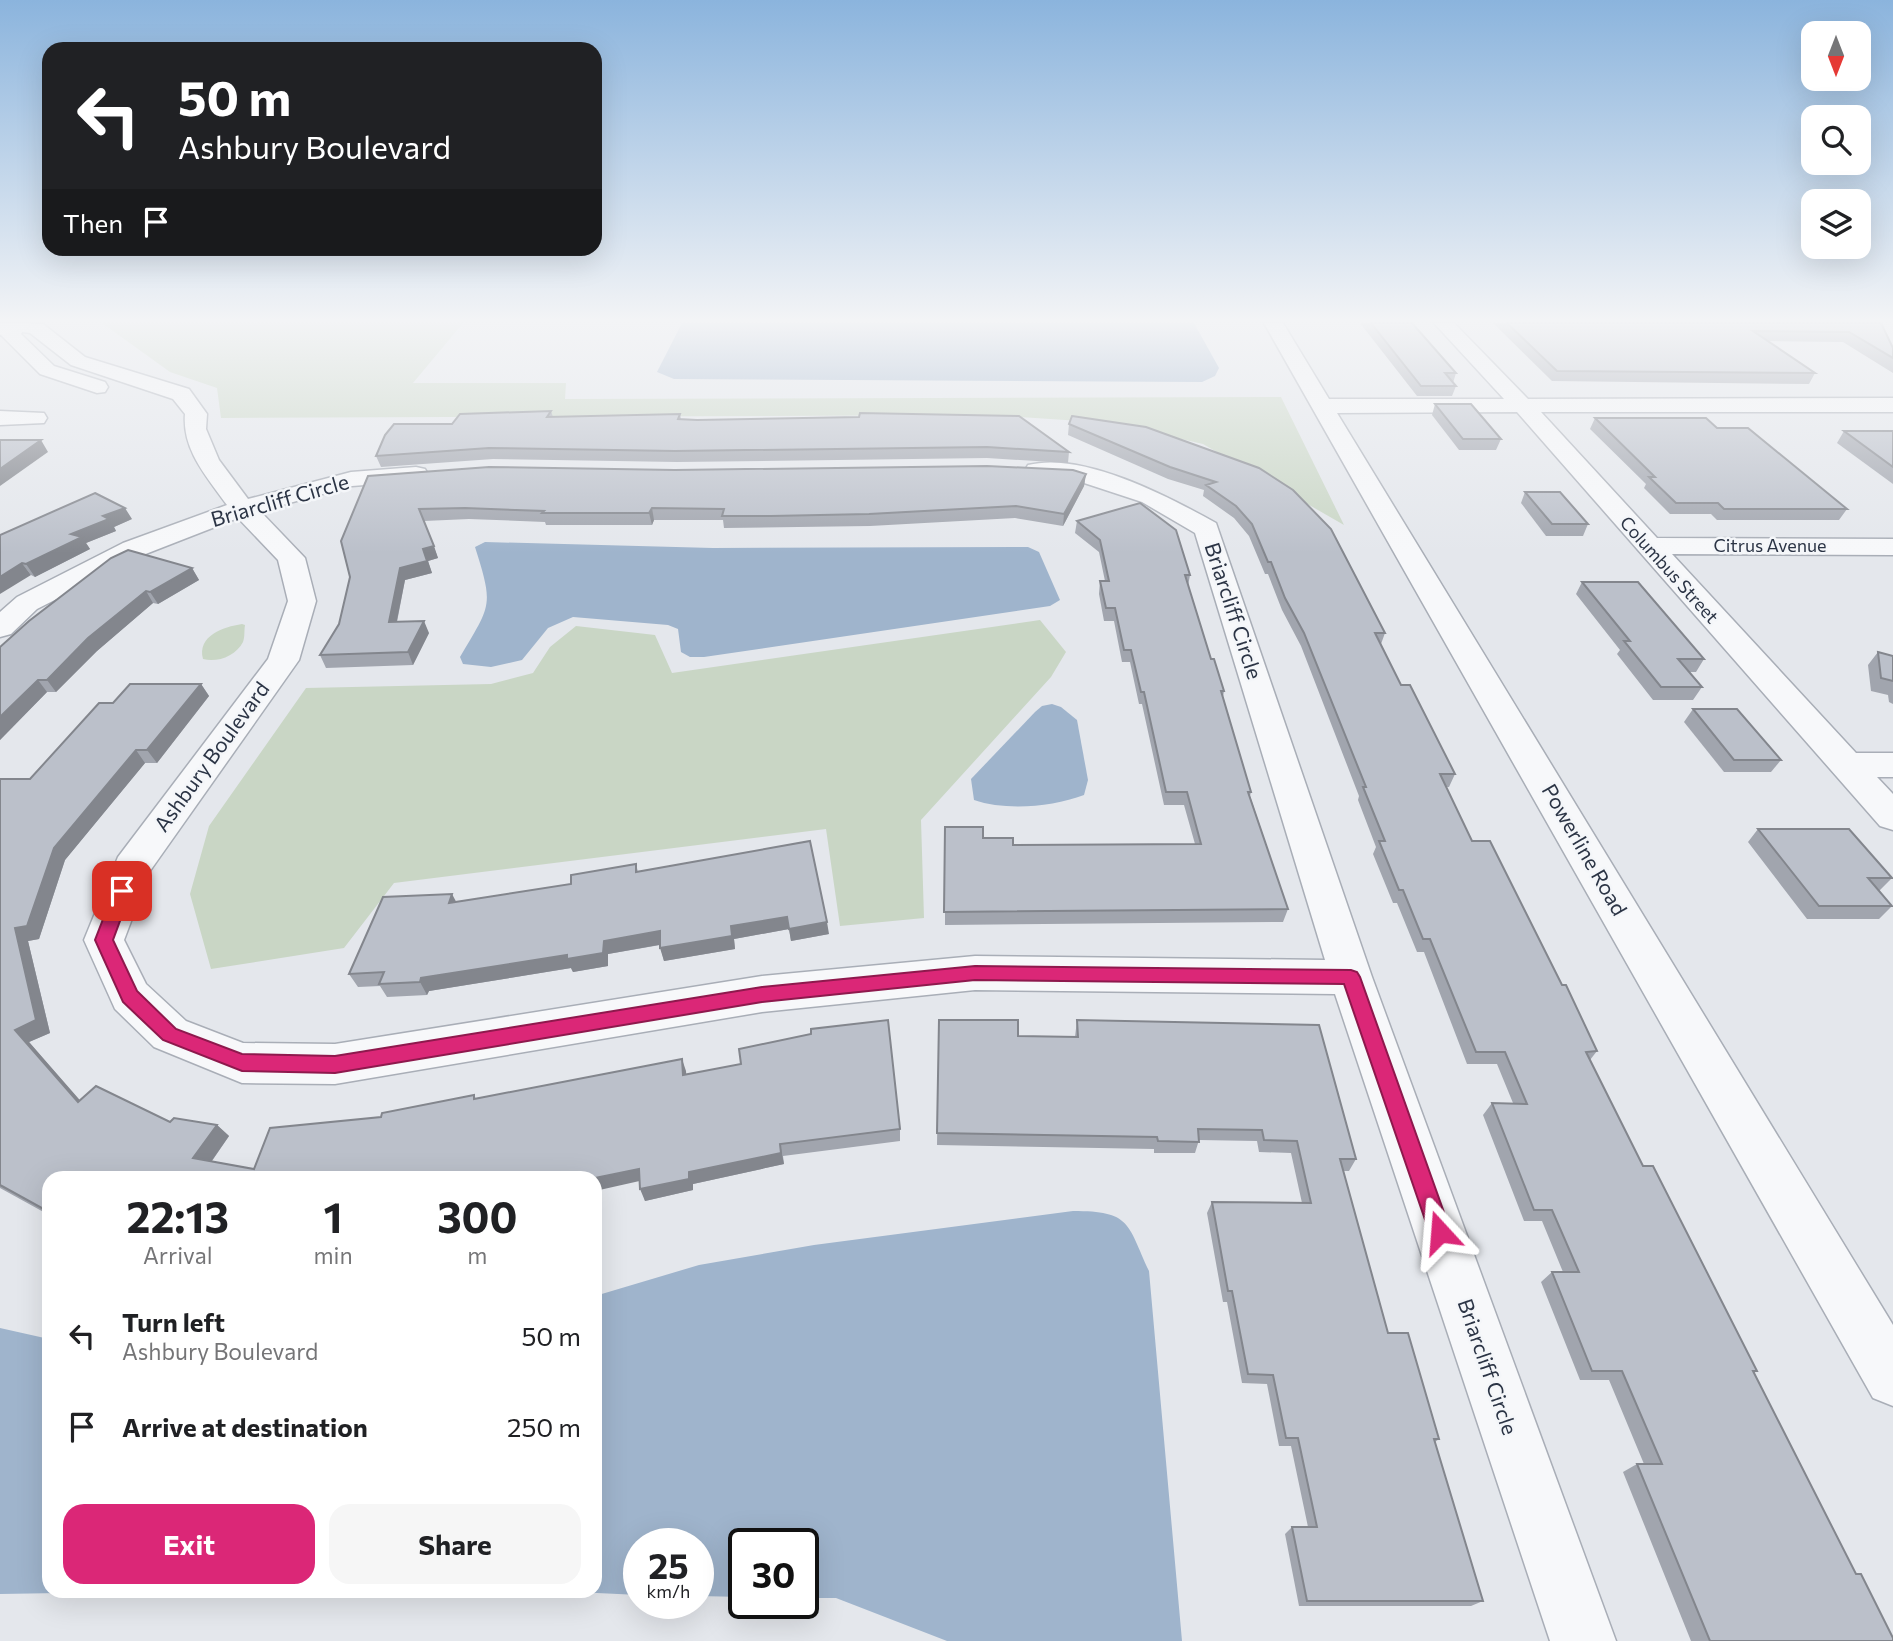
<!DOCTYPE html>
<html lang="en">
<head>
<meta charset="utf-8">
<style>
	:root { --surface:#fff; --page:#f6f6f6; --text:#202124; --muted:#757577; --accent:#db2777 }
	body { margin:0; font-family:Commissioner,sans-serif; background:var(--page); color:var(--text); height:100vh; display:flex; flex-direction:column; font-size:26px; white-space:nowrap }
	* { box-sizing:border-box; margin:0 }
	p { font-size:23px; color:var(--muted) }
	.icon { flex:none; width:38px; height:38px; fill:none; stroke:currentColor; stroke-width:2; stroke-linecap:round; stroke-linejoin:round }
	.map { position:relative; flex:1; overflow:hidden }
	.sheet { position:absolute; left:42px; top:1171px; width:560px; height:427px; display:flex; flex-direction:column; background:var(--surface); border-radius:21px; box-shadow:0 7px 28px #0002 }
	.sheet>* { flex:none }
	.hud { position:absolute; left:42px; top:42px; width:560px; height:214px; border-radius:21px; box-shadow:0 7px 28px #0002; background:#202124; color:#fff; overflow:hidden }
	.needle { width:46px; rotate:180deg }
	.tools { position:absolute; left:1801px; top:21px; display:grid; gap:14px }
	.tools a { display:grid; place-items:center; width:70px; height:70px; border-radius:14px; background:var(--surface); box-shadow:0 7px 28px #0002; font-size:35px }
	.speed { position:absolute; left:623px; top:1528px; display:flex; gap:14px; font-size:35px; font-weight:700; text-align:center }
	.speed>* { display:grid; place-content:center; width:91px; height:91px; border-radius:50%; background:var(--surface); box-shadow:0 7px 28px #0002; line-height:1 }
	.speed small { font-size:18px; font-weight:400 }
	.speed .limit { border:4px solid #111; border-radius:10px; background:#fff; color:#111 }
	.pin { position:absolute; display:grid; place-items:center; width:60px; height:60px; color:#fff; margin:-30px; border-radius:14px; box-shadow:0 4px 10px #0006 }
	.me { position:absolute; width:77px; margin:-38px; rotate:341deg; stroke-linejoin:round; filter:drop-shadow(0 0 5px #0008) }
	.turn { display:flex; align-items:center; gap:24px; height:147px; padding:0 21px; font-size:32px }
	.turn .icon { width:91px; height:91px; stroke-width:2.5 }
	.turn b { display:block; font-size:49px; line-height:60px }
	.then { display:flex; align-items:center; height:66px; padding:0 21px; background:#0003; gap:14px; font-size:26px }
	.eta { display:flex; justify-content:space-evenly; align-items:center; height:119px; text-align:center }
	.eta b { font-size:42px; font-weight:700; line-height:49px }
	.button { display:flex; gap:14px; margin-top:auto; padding:14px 21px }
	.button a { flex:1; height:80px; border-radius:21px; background:var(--accent); color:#fff; font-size:28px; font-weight:700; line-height:80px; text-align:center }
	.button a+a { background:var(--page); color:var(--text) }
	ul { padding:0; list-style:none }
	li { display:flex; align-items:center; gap:21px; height:91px; padding:0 21px }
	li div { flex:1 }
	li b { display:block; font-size:26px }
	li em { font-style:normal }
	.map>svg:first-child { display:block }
	.green { fill:#c9d6c5 }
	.water { fill:#9fb4cc }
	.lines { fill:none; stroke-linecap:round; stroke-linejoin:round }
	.minor-casing { stroke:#a9aeb7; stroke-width:3 }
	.major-casing { stroke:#a3abb8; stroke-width:4 }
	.minor { fill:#f7f8fa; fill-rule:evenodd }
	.major { fill:#fff; fill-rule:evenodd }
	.wall { fill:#a1a5ae }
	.shaded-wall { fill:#83868d }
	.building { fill:#bbc0ca; stroke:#83868d; stroke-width:2 }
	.route { fill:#db2777; stroke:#8e194d; stroke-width:2 }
	.labels { text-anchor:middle; stroke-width:5; stroke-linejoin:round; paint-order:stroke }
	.far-street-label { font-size:18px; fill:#2b3445; stroke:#f4f6f9 }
	.street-label { font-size:21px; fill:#2b3445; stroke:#f4f6f9 }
</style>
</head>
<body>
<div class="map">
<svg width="1893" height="1641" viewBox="0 0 1893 1641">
	<rect width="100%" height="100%" fill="#e4e7ec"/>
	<g class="green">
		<path d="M102 323H463L413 383H566L565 399 1281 397 1344 525 1203 444 1111 423 989 415 221 418 217 388 170 372Z"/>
		<path d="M1040 620 1066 652 1051 677 921 820 924 918 840 926 826 829 394 883 344 948 211 969 190 894 209 826 306 688 491 684 533 673 550 647 576 626 655 635 672 673Z"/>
		<path d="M242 624 245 625C244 631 245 637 243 642 236 656 217 663 203 659 197 636 223 627 242 624Z"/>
	</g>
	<g class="water">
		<path d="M682 323H1194L1219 368 1215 376 1202 382 674 379 657 372Z"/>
		<path d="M485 542 713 548 1028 547 1039 552 1060 600 1050 606 704 657H690L681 652 678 629 668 625 573 617 548 628 522 660 491 667 463 664 460 657C491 604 494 607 475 547Z"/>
		<path d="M1052 704 1061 707 1077 720 1088 780 1084 795C1052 807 1006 811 974 800L971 779 1035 712 1042 706Z"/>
		<path d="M1073 1211C1131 1211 1127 1223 1149 1271L1182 1641H947L836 1598H803V1544H744V1597L698 1596V1544H639V1595L555 1591H595V1296L699 1265 814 1245Z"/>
		<path d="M0 1328 49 1339V1591H180L0 1594Z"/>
	</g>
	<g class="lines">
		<defs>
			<g id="minor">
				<path d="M7 323 43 324 85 357 189 389 207 414 206 429 219 460 248 499 351 472 416 467 425 469 428 474 425 479 416 481 352 486 260 511 305 558 316 601 299 660 150 871 124 940 146 984 186 1021 243 1043 335 1044 762 976 975 956 1325 960 1195 533 1142 502 1072 479 1028 475 1025 470 1028 465C1083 451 1169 497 1216 523L1372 977 1616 1641H1550L1335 994 975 990 762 1012 335 1084 242 1083 154 1047 115 1009 84 940 118 857 268 659 288 601 278 560 238 518 143 555 37 609 11 634 0 637V612L17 597 123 543 227 505C207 477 182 450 185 414L173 399 71 365 30 333 22 332 21 334 54 366 105 382 108 387 105 392 97 393 40 374 1 335Z"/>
				<path d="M1264 323H1283L1329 399H1504L1434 323H1454L1528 399 1893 398V412H1541L1657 538 1893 539V555L1672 554 1856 753H1893V777H1877L1893 794V830L1880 826 1517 412 1337 413 1893 1325V1406L1873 1398Z"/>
				<path d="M0 411 44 413 47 418 44 423 0 425Z"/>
			</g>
			<path id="major" d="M0 323H30L27 327 0 335Z"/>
		</defs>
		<use href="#minor" class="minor-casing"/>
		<use href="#major" class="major-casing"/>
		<use href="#minor" class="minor"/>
		<use href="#major" class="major"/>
	</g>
	<g class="wall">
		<path d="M1360 323H1412L1456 373 1453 383 1456 386 1452 396H1417Z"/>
		<path d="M1493 323H1881L1893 348V373L1843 342 1768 341 1815 373 1809 384 1552 381Z"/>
		<path d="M1435 404 1501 439 1496 450H1459L1432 415Z"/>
		<path d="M551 411 553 417 680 414 681 419 1069 452 1068 463 987 458 677 462 493 459 381 467 376 456 452 424Z"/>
		<path d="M1595 418 1717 428 1847 509 1839 520H1717L1711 514H1670L1644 488 1646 484 1590 429Z"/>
		<path d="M1069 424 1259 468 1385 633 1381 644 1401 685 1455 774 1449 787H1446L1472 841 1562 985 1597 1051 1590 1060 1643 1166 1757 1371 1754 1373 1856 1574 1893 1641H1691L1623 1472 1637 1464H1644L1609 1380H1580L1541 1282 1552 1272H1563L1542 1221H1524L1483 1115 1492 1103H1513L1497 1064H1467L1424 952H1417L1397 903H1393L1373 854 1376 847 1358 800 1359 796 1301 646 1282 610 1268 574H1265L1249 536 1234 518 1203 496 1204 490 1168 479 1068 435Z"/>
		<path d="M1844 431H1893V484L1837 443Z"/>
		<path d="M675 470 1086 474 1084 486 1063 526 1015 518 870 526 724 528 723 520H654L652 525H546L545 522 469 519 424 521 438 558 428 561 432 573 405 580 397 622 429 633 413 665 326 668 320 655 339 624 350 577 368 476Z"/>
		<path d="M1525 492 1588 524 1583 536H1546L1521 503Z"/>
		<path d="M132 519 114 527 116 531 86 543 90 549 35 577 31 575 0 535Z"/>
		<path d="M1077 521 1190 575 1188 586 1211 659 1224 691 1223 697 1251 792 1250 796 1288 909 1283 922 945 925V827L983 838 1013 845 1195 844 1184 805H1164L1142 704H1139L1130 662H1122L1114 621H1104L1099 594 1100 581H1105L1099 552 1075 533Z"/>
		<path d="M192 568 199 580 158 604 153 603 97 651 56 692H47L0 740V647Z"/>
		<path d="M1582 582 1704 659 1696 672H1689L1702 687 1693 700H1653L1617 654 1620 650 1576 594Z"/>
		<path d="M1878 652 1893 656V704L1889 702 1888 695 1871 691 1868 665Z"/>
		<path d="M201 684 209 696 157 763H145L65 860 39 939 28 941 50 1033 29 1042 80 1101 170 1122 217 1125 229 1136 212 1161 254 1169 381 1117 474 1095 476 1099 686 1071V1074L900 1129V1141L783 1156 784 1164 693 1184V1190L645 1201 640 1181 49 1178V1215L0 1188V779H30L113 703Z"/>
		<path d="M1693 709 1781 760 1771 772H1724L1684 722Z"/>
		<path d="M1758 829 1892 878 1879 891 1892 906 1879 919H1807L1748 842Z"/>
		<path d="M636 864 638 872 829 934 791 941 789 929 734 939 735 949 664 961 660 945 608 954V966L573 972 571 968 429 991 427 995 387 997 380 986 358 987 349 974 456 902 571 884Z"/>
		<path d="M939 1020 1018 1036 1075 1037 1077 1020 1356 1159 1349 1171H1343L1388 1333 1439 1439 1435 1442 1483 1601 1471 1606H1299L1285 1534 1292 1527H1308L1291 1446H1279L1267 1384 1242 1383 1227 1302H1223L1207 1213 1212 1202 1302 1203 1291 1153 1259 1152 1257 1141 1199 1140 1195 1153H1154V1149L937 1145Z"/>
	</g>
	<g class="shaded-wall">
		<path d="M41 440 48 452 0 486V469Z"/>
		<path d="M1086 474 1084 486 1063 526 1064 514Z"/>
		<path d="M125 508 132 519 114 527 116 531 86 543 90 549 35 577 26 564 71 534 103 516Z"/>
		<path d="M652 508 654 520 652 525 649 513Z"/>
		<path d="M434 546 438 558 428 561 432 573 405 580 394 635 389 622 400 568 423 549Z"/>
		<path d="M22 563 31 575 0 594V577Z"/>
		<path d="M192 568 199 580 158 604 150 592Z"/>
		<path d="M146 591 153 603 97 651 56 692 47 680 88 638Z"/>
		<path d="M424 621 429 633 413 665 408 652Z"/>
		<path d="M38 680 47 692 0 740V717Z"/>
		<path d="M201 684 209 696 157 763 147 750Z"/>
		<path d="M136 750 145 763 65 860 39 939 28 941 50 1033 29 1042 92 1114 78 1102 15 1030V928L54 848Z"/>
		<path d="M452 894 459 907 449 903Z"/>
		<path d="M787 917 827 922 829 934 791 941 789 929 734 939 735 949 664 961 660 948 731 926Z"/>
		<path d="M660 931 664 944 608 954V966L573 972 571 968 429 991 427 995 420 982 421 978 604 941Z"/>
		<path d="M682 1059 686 1071 687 1087 683 1075Z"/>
		<path d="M217 1125 229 1136 206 1169 193 1158Z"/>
		<path d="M780 1144 784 1164 693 1184V1190L645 1201 640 1189 689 1172Z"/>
		<path d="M639 1169 644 1180 595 1191V1178Z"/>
	</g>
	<g class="building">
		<path d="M1371 323H1412L1456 373H1445L1456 386H1421Z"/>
		<path d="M1507 323H1881L1893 348V358L1849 332 1753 331 1815 373 1557 371Z"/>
		<path d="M1435 404H1471L1501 439H1463Z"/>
		<path d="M551 411 547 417 680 414 678 419 697 420 859 417 860 413 1019 416 1069 452 987 447 675 451 489 448 376 456 385 435 394 424H452L460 414Z"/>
		<path d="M1072 416 1146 427 1259 468 1293 490 1331 529 1385 633H1375L1401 685H1410L1455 774H1440L1472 841H1490L1562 985H1566L1597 1051 1586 1052 1643 1166H1653L1757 1371H1753L1856 1574H1861L1893 1638V1641H1710L1637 1464H1662L1622 1371H1592L1552 1272H1579L1552 1210H1534L1492 1103 1527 1104 1505 1052H1476L1430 939H1423L1403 890H1399L1379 841H1385L1363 787H1366L1304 633 1285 598 1271 562H1268L1252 524 1236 506 1206 485 1216 482 1170 467 1069 424Z"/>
		<path d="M1595 418H1706L1717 428H1748L1847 509H1724L1718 503H1676L1649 477H1655Z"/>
		<path d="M1844 431H1893V467Z"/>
		<path d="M0 440H41L0 469Z"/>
		<path d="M987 466 1073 470 1086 474 1064 514 1016 506 869 514 771 516H722L724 509 652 508 649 513H542L544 511 465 508 419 509 434 546 423 549 427 561 400 568 389 622 424 621 408 652 320 655 339 624 350 577 341 541 368 476 489 467 675 470Z"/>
		<path d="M1525 492H1560L1588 524H1552Z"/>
		<path d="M95 493 125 508 103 516 109 519 71 534 82 537 26 564 22 563 0 577V535Z"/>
		<path d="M1140 503 1176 530 1190 575H1185L1211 659H1214L1224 691H1221L1251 792H1248L1288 909 944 912 945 827H983V838H1013V845L1201 844 1187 792H1166L1144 692H1141L1131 650H1124L1115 608H1106L1100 581H1109L1100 540 1077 521Z"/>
		<path d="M128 550 192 568 150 592 146 591 88 638 47 680H38L0 717V647L29 621 111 558Z"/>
		<path d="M1582 582H1638L1704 659H1678L1702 687H1661L1624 641H1630Z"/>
		<path d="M1878 652 1893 656V681L1881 678Z"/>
		<path d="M130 684H201L147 750H136L54 848 27 926 15 928 36 1020 15 1030 78 1102 96 1086 170 1122 174 1118 217 1125 193 1158 254 1169 270 1128 381 1117 382 1113 474 1095V1099L682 1059 683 1075 741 1064 739 1049 811 1034V1029L888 1020 900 1129 780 1144 781 1153 689 1172V1179L640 1189 639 1169 595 1178H49V1212L0 1185V779H30L99 703H113Z"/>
		<path d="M1693 709H1737L1781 760H1734Z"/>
		<path d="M1758 829H1849L1892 878H1868L1892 906H1819Z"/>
		<path d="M810 841 827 922 789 929 787 917 731 926 732 936 660 948V931L604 941 603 953 567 959V955L421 978 420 982 379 984 384 972 349 974 383 897 452 894 449 903 571 884V875L636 864V872Z"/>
		<path d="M939 1020H1018V1036L1078 1037 1077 1020 1319 1025 1356 1159H1340L1388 1333H1408L1439 1439H1434L1483 1601H1307L1292 1527H1317L1298 1438H1286L1273 1375 1248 1374 1232 1291H1228L1212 1202 1311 1203 1297 1141 1264 1140 1262 1130 1198 1129 1199 1142 1158 1141 1157 1137 937 1133Z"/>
	</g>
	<linearGradient id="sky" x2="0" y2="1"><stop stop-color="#8bb4dd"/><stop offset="0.58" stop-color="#f3f4f6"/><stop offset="1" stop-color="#f3f4f6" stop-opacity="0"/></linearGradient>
	<rect width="1893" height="553" fill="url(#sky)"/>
	<path class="route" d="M122 885 129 887 131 891 113 940 137 991 176 1029 242 1054 335 1056 762 987 975 966 1351 970 1357 972 1360 977 1451 1232 1448 1240 1440 1243 1432 1240 1344 984 975 980 762 1002 335 1073 242 1071 163 1040 123 1002 95 940 114 891 116 887Z"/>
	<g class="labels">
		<g class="far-street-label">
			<text x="1770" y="552">Citrus Avenue</text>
			<text transform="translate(1669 570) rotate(48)" y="6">Columbus Street</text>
		</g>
		<g class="street-label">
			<text transform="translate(280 501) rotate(-16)" y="7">Briarcliff Circle</text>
			<text transform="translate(1233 611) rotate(72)" y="7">Briarcliff Circle</text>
			<text transform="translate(212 757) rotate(-54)" y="7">Ashbury Boulevard</text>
			<text transform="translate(1584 850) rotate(60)" y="7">Powerline Road</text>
			<text transform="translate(1487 1367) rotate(71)" y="7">Briarcliff Circle</text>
		</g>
	</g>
</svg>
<div class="tools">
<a><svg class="needle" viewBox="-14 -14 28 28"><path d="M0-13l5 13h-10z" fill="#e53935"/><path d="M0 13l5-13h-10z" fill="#757577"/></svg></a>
<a><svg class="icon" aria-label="search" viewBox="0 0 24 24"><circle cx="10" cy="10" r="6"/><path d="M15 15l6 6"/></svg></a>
<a><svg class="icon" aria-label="layers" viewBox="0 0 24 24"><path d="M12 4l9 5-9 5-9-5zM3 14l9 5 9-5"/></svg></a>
</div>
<div class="speed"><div>25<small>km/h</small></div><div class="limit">30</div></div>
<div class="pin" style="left:122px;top:891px;background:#d93025"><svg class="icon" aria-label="arrive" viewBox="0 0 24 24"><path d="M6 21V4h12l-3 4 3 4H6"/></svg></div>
<svg class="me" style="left:1440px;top:1232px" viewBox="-20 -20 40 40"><path d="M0-17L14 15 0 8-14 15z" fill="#db2777" stroke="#fff" stroke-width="4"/></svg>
<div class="hud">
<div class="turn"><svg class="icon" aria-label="left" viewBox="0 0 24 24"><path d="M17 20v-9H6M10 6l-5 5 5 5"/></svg><div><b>50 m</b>Ashbury Boulevard</div></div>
<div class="then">Then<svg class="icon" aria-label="arrive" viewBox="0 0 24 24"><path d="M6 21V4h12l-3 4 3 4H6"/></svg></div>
</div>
<section class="sheet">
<div class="eta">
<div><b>22:13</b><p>Arrival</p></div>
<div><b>1</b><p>min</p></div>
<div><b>300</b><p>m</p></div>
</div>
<ul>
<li><svg class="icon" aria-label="left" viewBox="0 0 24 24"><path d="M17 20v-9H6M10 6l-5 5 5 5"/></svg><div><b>Turn left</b><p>Ashbury Boulevard</p></div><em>50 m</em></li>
<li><svg class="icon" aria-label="arrive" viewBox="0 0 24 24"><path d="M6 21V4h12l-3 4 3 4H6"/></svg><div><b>Arrive at destination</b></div><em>250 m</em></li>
</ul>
<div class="button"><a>Exit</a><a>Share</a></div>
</section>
</div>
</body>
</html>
